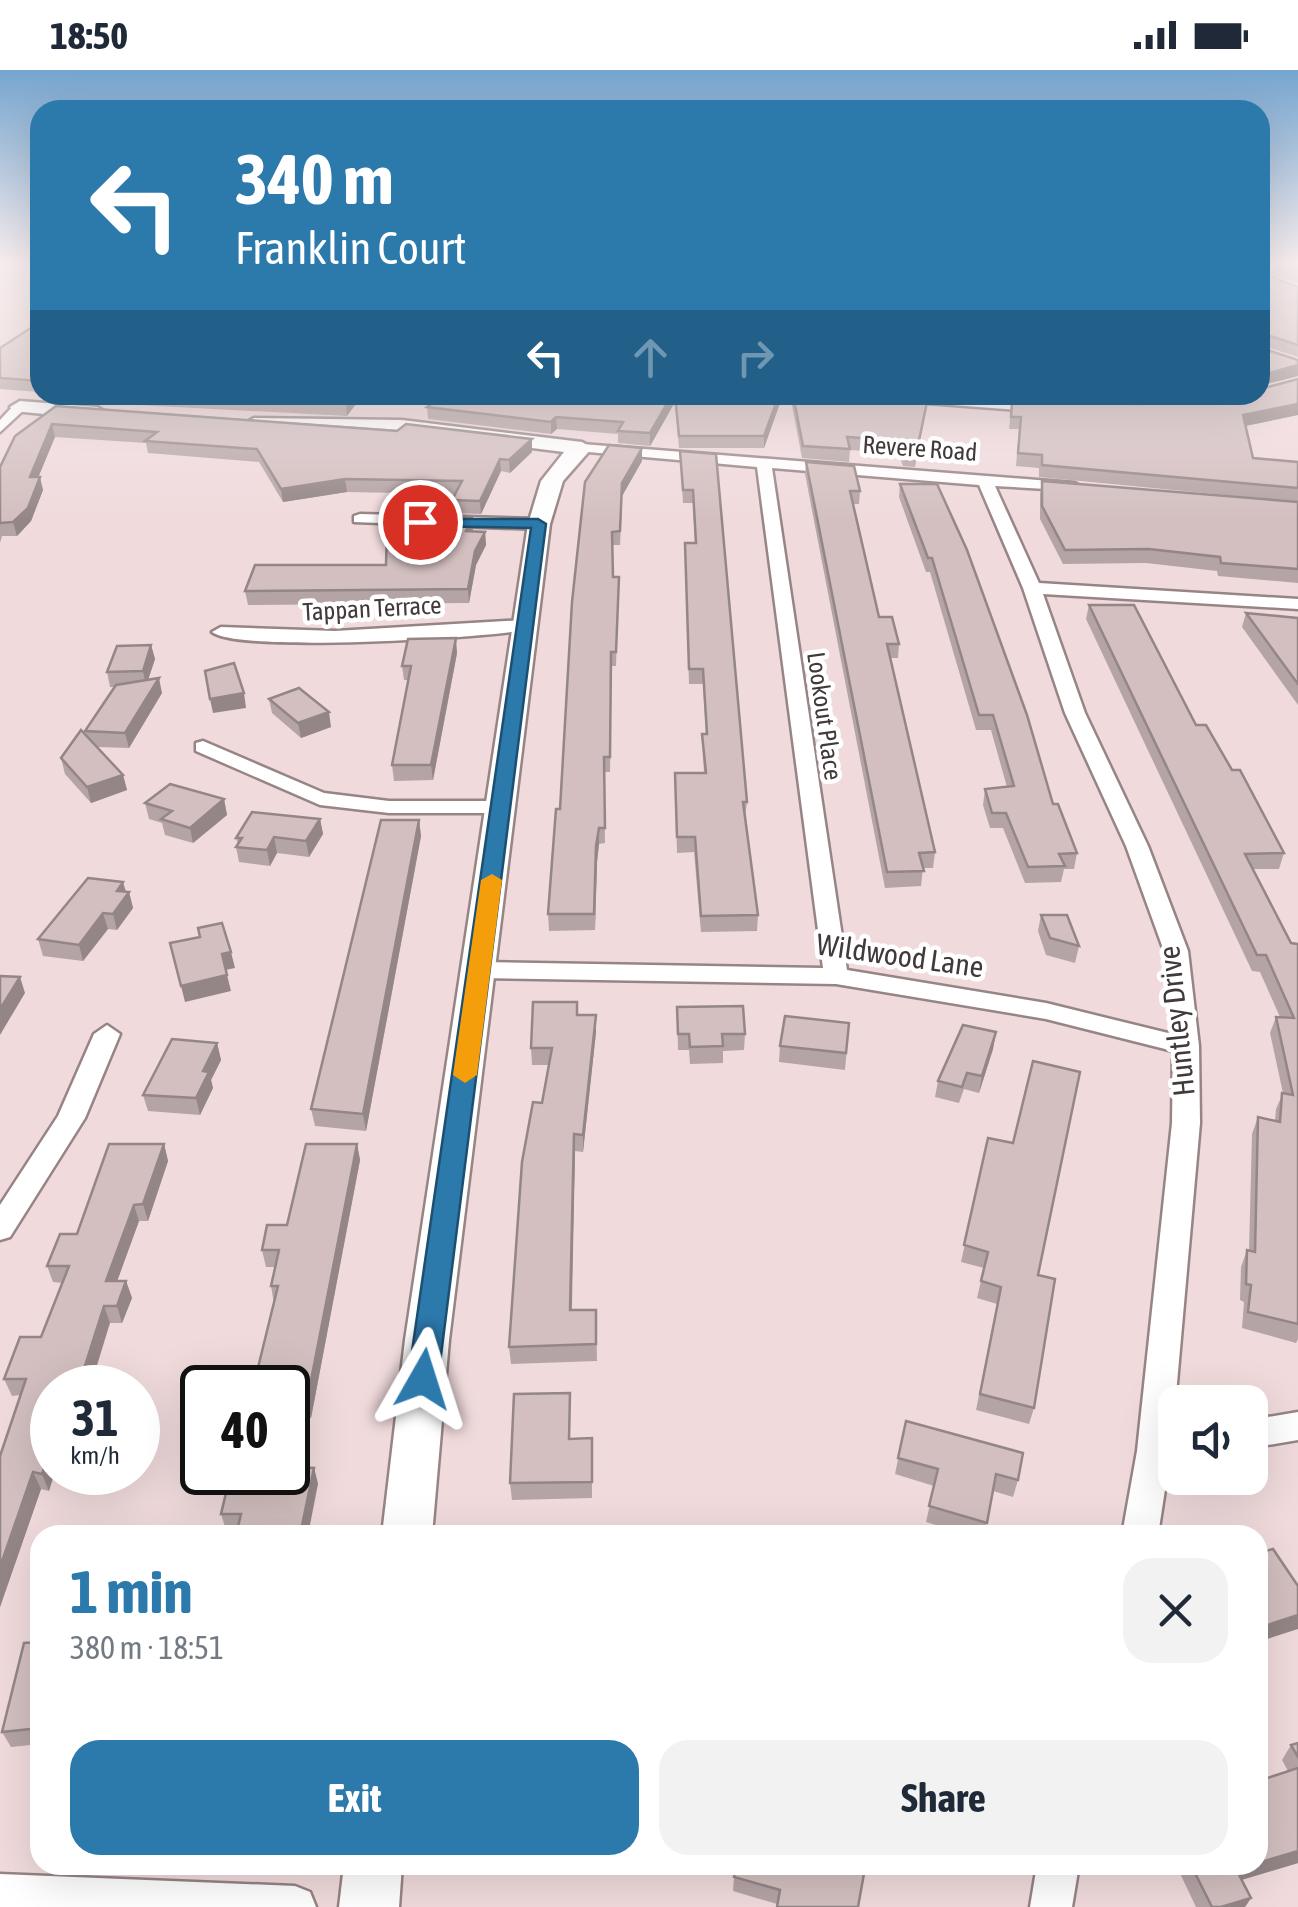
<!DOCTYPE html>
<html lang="en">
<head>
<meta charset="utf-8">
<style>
	:root { --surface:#fff; --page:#f2f2f3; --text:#1f2937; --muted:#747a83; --accent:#2c79ac }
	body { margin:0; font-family:"Asap Condensed",sans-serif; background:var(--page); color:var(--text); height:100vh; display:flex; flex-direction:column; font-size:38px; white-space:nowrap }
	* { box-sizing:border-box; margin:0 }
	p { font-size:32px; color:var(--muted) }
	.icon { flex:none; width:55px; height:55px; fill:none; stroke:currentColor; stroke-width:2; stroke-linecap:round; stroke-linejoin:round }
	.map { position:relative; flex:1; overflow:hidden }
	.side { position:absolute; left:30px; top:1455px; width:1238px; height:350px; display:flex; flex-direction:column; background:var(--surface); border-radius:30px; box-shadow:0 10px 40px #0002 }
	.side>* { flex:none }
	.guide { position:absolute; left:30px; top:30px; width:1240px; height:305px; border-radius:30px; box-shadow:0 10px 40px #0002; background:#2c79ac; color:#fff; overflow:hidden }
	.buttons { position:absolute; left:1158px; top:1315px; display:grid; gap:20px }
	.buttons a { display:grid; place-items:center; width:110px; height:110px; border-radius:20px; background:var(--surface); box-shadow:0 10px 40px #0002; font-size:50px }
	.speed { position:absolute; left:30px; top:1295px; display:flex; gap:20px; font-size:50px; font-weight:700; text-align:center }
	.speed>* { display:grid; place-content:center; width:130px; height:130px; border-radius:50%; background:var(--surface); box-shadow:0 10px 40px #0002; line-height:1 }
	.speed small { font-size:25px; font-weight:400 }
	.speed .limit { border:5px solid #111; border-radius:15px; background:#fff; color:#111 }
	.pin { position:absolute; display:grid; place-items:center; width:85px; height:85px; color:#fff; margin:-42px; border:5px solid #fff; border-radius:50%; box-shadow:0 2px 10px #0007 }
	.me { position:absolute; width:110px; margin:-55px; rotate:6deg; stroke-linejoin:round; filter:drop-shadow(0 0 8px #0008) }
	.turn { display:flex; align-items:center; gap:35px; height:210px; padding:0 40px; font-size:45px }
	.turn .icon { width:130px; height:130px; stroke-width:2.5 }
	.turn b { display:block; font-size:70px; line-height:85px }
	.lanes { display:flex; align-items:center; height:95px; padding:0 40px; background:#0003; justify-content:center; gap:50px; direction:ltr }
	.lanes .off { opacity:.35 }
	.round { display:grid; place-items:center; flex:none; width:105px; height:105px; border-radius:30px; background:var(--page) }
	.head { display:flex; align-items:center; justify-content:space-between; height:170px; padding:0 40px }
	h1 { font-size:60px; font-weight:700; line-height:75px; color:var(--accent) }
	.cta { display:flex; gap:20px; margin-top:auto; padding:20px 40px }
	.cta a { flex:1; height:115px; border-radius:30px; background:var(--accent); color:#fff; font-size:40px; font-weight:700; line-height:115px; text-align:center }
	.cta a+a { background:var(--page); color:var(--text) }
	.status { display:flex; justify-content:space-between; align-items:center; height:70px; padding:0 50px; background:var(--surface); direction:ltr }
	.status svg { height:28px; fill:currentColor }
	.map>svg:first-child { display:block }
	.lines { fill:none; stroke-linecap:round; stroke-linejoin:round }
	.street-casing { stroke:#978485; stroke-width:5 }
	.secondary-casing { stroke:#978485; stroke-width:5 }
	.street { fill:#fff; fill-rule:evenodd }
	.secondary { fill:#fff; fill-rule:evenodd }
	.wall { fill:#b5a4a5 }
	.shaded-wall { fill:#948686 }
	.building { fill:#d3bfc0; stroke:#948686; stroke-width:2.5 }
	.route { fill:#2c79ac; stroke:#1d4f70; stroke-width:2.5 }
	.slow { fill:#f59e0b }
	.labels { text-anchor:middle; stroke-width:9; stroke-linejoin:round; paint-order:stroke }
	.far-street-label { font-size:25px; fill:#41393a; stroke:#fff }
	.street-label { font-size:30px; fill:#41393a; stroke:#fff }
</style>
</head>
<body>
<div class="status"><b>18:50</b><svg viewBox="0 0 49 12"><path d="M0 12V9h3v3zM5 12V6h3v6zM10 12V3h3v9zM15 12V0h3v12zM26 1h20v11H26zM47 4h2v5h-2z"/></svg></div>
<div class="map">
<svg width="1298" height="1837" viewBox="0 0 1298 1837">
	<rect width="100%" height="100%" fill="#f0dadc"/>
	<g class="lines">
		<defs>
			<g id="street">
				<path d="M867 325 1043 334 1050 338 1043 342 874 329Z"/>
				<path d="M15 334 27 337 0 362V350Z"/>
				<path d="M582 374 1075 413 1083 418 1080 421 995 416 1039 513 1298 529V539L1043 524 1085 643 1148 776 1188 881 1199 976 1200 1053 1171 1381 1158 1465H1122L1137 1381 1172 1053 1173 981 1046 949 836 914 480 908 468 900 480 892 823 898 757 397 577 381 575 378ZM772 398 979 415 1023 518 1065 643 1126 776 1164 881 1172 964 1046 933 847 900Z"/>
				<path d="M360 444 539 449 547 454 539 459 354 452V446Z"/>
				<path d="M525 550 534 555 531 559C489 568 238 583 212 562L221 557 335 561Z"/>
				<path d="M203 671 324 723 389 731H501L512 737 501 743H389L320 735 196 681V673Z"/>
				<path d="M107 955 120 964 85 1048 10 1167 0 1170V1135L58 1046 94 964Z"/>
				<path d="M1298 1342V1370L1250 1378V1350Z"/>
				<path d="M1037 1795H1079L1072 1837H1030Z"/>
				<path d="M0 1804 295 1816 310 1822 316 1837H0Z"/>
			</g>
			<g id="secondary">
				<path d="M20 331 97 337 107 343 97 349 13 341 10 337Z"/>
				<path d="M254 348 402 350 582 372 592 378 563 411 550 454 449 1270 432 1465H382L405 1270 528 454 541 411 564 382 402 362 247 358 244 354Z"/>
				<path d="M344 1795H402L399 1837H339Z"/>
			</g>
		</defs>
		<use href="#street" class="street-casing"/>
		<use href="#secondary" class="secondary-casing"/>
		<use href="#street" class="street"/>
		<use href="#secondary" class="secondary"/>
	</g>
	<g class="wall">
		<path d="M1260 193H1298V213L1260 201Z"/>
		<path d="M1260 203 1298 217V287L1261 275V278L1298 290V306L1260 316Z"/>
		<path d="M40 252V322L0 319V278Z"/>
		<path d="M1298 309V345L1245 356 1253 388 1298 392V432L1039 407V398L1016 396 1019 359H1009L1012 332 1143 334 1260 325Z"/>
		<path d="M72 325H357L358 331 347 346 82 332 81 326Z"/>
		<path d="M442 325H780V333L764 378H679L675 332 650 376 618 373V364L557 359 551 364 428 349 427 337Z"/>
		<path d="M790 325H838L879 328V325H906L907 331 925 344 915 397 903 396 898 383 850 380 849 392 802 388Z"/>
		<path d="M1011 325H1210L1113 332 1011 328Z"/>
		<path d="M56 336 532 369V382L510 403 501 401 481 444 453 443 452 430 455 424 347 422 283 432 259 392 148 383 146 373 55 367 38 407 43 420 31 451 17 466H2L0 473V397Z"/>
		<path d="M680 381 716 384 747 732 745 747 758 845 757 861 701 862 694 782 677 783 675 703H704L702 664H706L703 614H689L685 487 695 473 693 433H683Z"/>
		<path d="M642 391 622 426 620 475H612L613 507H619L616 596H612L610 702H604L605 773 599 774 597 792 595 860 549 861 548 844 560 739 585 412Z"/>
		<path d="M806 392 860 421 859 434H853L879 547 899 574 898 588H890L935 782 933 798H923L921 816 885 818 805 404Z"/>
		<path d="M1042 411 1298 432V513L1218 506 1217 501 1146 493 1063 494 1040 449V424Z"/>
		<path d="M900 414 1077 783 1074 799H1064L1061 812 1025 813 1003 758H990L983 735 985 719 1007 717 991 660H976L930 502H926L899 427Z"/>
		<path d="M473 461 485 462 486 475 476 495 469 533 248 535 245 521 386 495 434 463Z"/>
		<path d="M1089 535 1196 655 1232 700 1284 783 1279 799H1253L1291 873 1298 874V1269L1296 1273 1242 1258 1244 1232 1240 1230 1241 1197 1247 1180 1249 1181 1252 1064 1258 1047 1275 1051 1276 1039 1283 1023 1270 963 1276 947H1280L1260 902 1252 901 1086 549Z"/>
		<path d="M1246 543 1298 548V635L1242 557Z"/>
		<path d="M151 575 155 589 148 610 162 623 129 678 97 677 123 705 127 720 91 733 65 704 61 688 86 666 85 661 115 617H110L107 602Z"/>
		<path d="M457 583 433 710 394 711 392 695 408 610H404L402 596Z"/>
		<path d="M269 629 331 657 301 668 272 643Z"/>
		<path d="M224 729 227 745 193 773 165 765 162 753 149 749 145 733Z"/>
		<path d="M320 749 323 764 309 787 277 783 270 796 239 792 236 777 238 774 236 768Z"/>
		<path d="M419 750 421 766 366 1061 315 1056 311 1039Z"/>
		<path d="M126 822H129L133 838 117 860 108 859 83 891 43 886 38 869Z"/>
		<path d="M1041 845 1079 876 1075 893 1046 885 1038 861Z"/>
		<path d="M577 932 578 945H596V962L583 1082 575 1081 572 1240H596L597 1291 511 1294 509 1277 542 1033 549 995H532L531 978Z"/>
		<path d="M677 937 745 964 744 980 723 981V993L690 994 689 980H678Z"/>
		<path d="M849 953 845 1000 779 992 780 976Z"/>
		<path d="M996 962 993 979 979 1023 964 1019 959 1033 935 1027 938 1011Z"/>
		<path d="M217 973 221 990 211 1010 213 1018 200 1045 148 1041 143 1025Z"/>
		<path d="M988 1068 1038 1205 1034 1338 1029 1354 976 1340 997 1234 977 1228 984 1198 961 1192Z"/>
		<path d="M164 1074 168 1091 148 1151H139L117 1211H126L132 1228 122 1253H110L52 1318 49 1421 41 1419 0 1537V1386L20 1325 12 1326 4 1309 41 1267 63 1213 53 1212 47 1196Z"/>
		<path d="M357 1074 360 1090 311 1348H288V1318L271 1216 275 1197H266L262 1180 287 1155Z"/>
		<path d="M570 1340V1369L592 1385V1428L512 1430 510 1413Z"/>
		<path d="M906 1351 1018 1410 1013 1427 993 1421 984 1465H969L926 1452 934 1416 895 1404Z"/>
		<path d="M314 1398 318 1414 237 1460H226L221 1444Z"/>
		<path d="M40 1572V1674L11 1677 2 1662Z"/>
		<path d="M1298 1673V1793L1241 1810 1251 1828 1245 1837H1196L1176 1795H1258L1288 1701 1282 1690 1291 1675Z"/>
		<path d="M734 1807 858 1837 777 1834 733 1821Z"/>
	</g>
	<g class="shaded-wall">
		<path d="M1298 295V306L1260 316 1262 305Z"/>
		<path d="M352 325H357L358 331 347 346 346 334Z"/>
		<path d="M672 325H675V332L650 376V363Z"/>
		<path d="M779 325H780V333L764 378V366Z"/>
		<path d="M1298 334V345L1240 357 1243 345Z"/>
		<path d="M556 347 557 359 551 364V352Z"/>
		<path d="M52 354 55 367 33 420 30 407Z"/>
		<path d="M532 369V382L510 403 509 390Z"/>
		<path d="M642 378V391L622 426 620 475 622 413Z"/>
		<path d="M500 389 501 401 481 444 480 431Z"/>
		<path d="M40 407 43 420 31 451 17 466 13 452Z"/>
		<path d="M345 409 347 422 283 432 281 419Z"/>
		<path d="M472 447 473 460 467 474 466 461Z"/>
		<path d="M485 462 486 475 476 495 469 533 468 519 475 481Z"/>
		<path d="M456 568 457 583 433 710 431 695Z"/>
		<path d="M151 575 155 589 146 616 143 601Z"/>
		<path d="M159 608 162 623 129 678 125 663Z"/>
		<path d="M244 623 246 638 213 643 210 629Z"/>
		<path d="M329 642 331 657 301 668 298 653Z"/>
		<path d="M123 705 127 720 91 733 87 717Z"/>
		<path d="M224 729 227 745 193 773 190 758Z"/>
		<path d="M320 749 323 764 309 787 306 771Z"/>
		<path d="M419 750 421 766 366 1061 363 1044Z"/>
		<path d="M599 758V774L597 792 595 860 596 776Z"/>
		<path d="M274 767 277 783 270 796 267 780Z"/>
		<path d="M123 812 127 825 129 822 133 838 117 860 113 844 117 821Z"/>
		<path d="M103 843 108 859 83 891 79 875Z"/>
		<path d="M231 882 235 898 225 900 222 884Z"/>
		<path d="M227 905 231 921 185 932 181 916Z"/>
		<path d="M20 907 25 923 0 965V939Z"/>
		<path d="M596 945V962L583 1082V1065Z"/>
		<path d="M996 962 993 979 979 1023 982 1006Z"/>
		<path d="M217 973 221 990 211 1010 213 1018 200 1045 196 1028 203 1001Z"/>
		<path d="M574 1064 575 1081 571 1257 570 1240Z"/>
		<path d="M164 1074 168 1091 148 1151 143 1134Z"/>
		<path d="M357 1074 360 1090 311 1348 307 1331Z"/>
		<path d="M134 1135 139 1151 111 1228 106 1211Z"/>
		<path d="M126 1211 132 1228 122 1253 117 1236Z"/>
		<path d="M104 1236 110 1253 90 1318H78Z"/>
		<path d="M52 1372V1402H55L49 1421 42 1404Z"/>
		<path d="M314 1398 318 1414 308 1465H300Z"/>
		<path d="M33 1402 41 1419 0 1537V1497Z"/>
		<path d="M1298 1545V1559L1258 1572V1558Z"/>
		<path d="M1298 1781V1793L1228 1814 1236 1799 1250 1795H1258V1793Z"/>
		<path d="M1251 1828 1245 1837H1221Z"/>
	</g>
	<g class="building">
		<path d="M1272 193H1298V202Z"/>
		<path d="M1260 203 1298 217V275L1261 263V278L1298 290V295L1262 305 1260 308Z"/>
		<path d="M40 252V311L0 308V278Z"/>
		<path d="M1298 309V334L1243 345 1253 388 1298 392V418L1042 395V385L1018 383 1021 347H1011L1012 332 1143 334 1220 325H1260V319Z"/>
		<path d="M179 325H352L346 334Z"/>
		<path d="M442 325 512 326 510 325H672L650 363 618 361 623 352 556 347 551 352 427 337Z"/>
		<path d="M675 325H779L764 366H679Z"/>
		<path d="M793 325H838L881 328 880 325H906L907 331 927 332 916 385 905 384 900 371 847 367 850 379 803 376Z"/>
		<path d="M56 336 397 361 406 354 532 369 509 390 500 389 480 431 452 430 462 411 345 409 281 419 257 379 145 371 157 362 52 354 30 407H40L28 438 13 452 0 453V397L15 366Z"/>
		<path d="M609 375 642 378 622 413 620 461 612 462 613 507H619L616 582H611L610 687H604L605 758H599L596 776 594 844H548L556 739H560L572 532 585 412Z"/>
		<path d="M680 381 716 384 747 732H743L758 845 701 846 695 767H677L675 703H706L702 664H707L703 599H689L685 473H696L693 420H683Z"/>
		<path d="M806 392 854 396 860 421H850L879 547H892L899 574H887L935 782 919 783 924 801 887 802Z"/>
		<path d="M1042 411 1298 432V499L1221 493 1220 487 1149 479 1065 480 1042 436Z"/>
		<path d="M900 414H937L967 480 1027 645 1053 734H1058L1077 783 1059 784 1065 796 1028 797 1006 743H992L985 719 1014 716 993 645H979L932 488H928Z"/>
		<path d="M443 446 472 447 466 461 485 462 475 481 468 519 245 521 255 495H386L387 460 434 463Z"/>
		<path d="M1089 535H1134L1196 655H1206L1232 700H1240L1284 783 1245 784 1291 873 1298 874V1254L1248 1242 1251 1215 1246 1214 1247 1180 1255 1182 1258 1047 1280 1052 1282 1023 1293 1025 1276 947 1294 948 1266 885H1257Z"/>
		<path d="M1246 543 1298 548V614Z"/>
		<path d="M456 568 431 695H392L411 596H402L408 569Z"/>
		<path d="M151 575 143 601 107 602 117 576Z"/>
		<path d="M234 593 244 623 210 629 205 601Z"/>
		<path d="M159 608 125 663 85 661 116 615Z"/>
		<path d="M299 618 329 642 298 653 269 629Z"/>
		<path d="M81 660 123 705 87 717 61 688Z"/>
		<path d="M170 714 224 729 190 758 161 749 172 741 145 733Z"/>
		<path d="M252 742 320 749 306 771 274 767 267 780 236 777 242 768H236Z"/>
		<path d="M381 750H419L363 1044 311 1039Z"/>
		<path d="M88 808 123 812 117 821 129 822 113 844 103 843 79 875 38 869Z"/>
		<path d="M1041 845H1067L1079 876 1050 868Z"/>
		<path d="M222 853 231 882 222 884 227 905 181 916 170 873 200 867 198 858Z"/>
		<path d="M0 906 20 907 0 939Z"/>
		<path d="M533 932H577V945H596L583 1065 574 1064 570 1240H596V1274L509 1277 522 1092 533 1032 542 1033 552 978H531Z"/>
		<path d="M743 936 745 964H722L723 976 690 977 689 964H678L677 937Z"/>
		<path d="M785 946 849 953 846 983 780 976Z"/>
		<path d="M963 955 996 962 982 1006 967 1003 962 1017 938 1011Z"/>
		<path d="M172 969 217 973 203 1001 209 1002 196 1028 143 1025Z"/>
		<path d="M1033 991 1080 1002 1038 1205 1055 1209 1034 1338 980 1324 1001 1217 981 1211 988 1182 964 1175 988 1068 1013 1073Z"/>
		<path d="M109 1074H164L143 1134 134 1135 106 1211H126L117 1236H104L78 1318H52V1372L42 1404 33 1402 0 1497V1386L26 1309H4L20 1267H41L69 1196H47L60 1164H77Z"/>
		<path d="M306 1074H357L307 1331H288V1318H253L278 1216H271L279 1180H262L267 1155H287Z"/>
		<path d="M570 1323 569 1369 592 1368V1412L510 1413 514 1324Z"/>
		<path d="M906 1351 1023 1383 1018 1410 996 1404 987 1453 929 1436 938 1399 898 1388Z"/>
		<path d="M288 1397 314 1398 300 1465H236L241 1444H221L231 1402H288Z"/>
		<path d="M1273 1479 1298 1516V1545L1258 1558V1483Z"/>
		<path d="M40 1572V1658L2 1662 24 1573Z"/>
		<path d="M1298 1673V1687L1291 1675Z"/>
		<path d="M1298 1698V1781L1258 1793V1711Z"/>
		<path d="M737 1795H857L865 1798 858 1837H777L780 1820 734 1807Z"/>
		<path d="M1191 1795H1250L1236 1799 1251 1828 1221 1837H1212Z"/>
	</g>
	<linearGradient id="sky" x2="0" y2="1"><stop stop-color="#76a5cf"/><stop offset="0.43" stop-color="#f8eeef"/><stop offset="1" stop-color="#f8eeef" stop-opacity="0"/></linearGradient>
	<rect width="1298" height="450" fill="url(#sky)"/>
	<path class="route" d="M415 449H538L546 454 438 1309 433 1318 423 1322 413 1318 408 1309 531 458 420 456 413 452Z"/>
	<path class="slow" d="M492 804 502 810 477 1005 465 1013 453 1005 481 810Z"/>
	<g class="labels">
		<g class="far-street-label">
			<text transform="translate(920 378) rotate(4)" y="9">Revere Road</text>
			<text transform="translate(372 538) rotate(-3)" y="9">Tappan Terrace</text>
			<text transform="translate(825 646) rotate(82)" y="9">Lookout Place</text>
		</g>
		<g class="street-label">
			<text transform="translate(900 886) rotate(8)" y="10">Wildwood Lane</text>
			<text transform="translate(1177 951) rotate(-96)" y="10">Huntley Drive</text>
		</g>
	</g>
</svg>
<div class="buttons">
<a><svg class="icon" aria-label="sound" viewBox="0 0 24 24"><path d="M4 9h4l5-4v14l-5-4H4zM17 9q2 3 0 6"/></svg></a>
</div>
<div class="speed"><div>31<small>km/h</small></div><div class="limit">40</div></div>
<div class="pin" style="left:420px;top:452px;background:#d93025"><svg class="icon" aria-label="arrive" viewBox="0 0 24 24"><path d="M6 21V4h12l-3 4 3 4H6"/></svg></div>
<svg class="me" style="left:423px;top:1309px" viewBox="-20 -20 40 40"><path d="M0-17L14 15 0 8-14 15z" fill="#2c79ac" stroke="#fff" stroke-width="4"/></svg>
<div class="guide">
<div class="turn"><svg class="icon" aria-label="left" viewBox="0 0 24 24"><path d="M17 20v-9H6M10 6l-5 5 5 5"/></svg><div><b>340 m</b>Franklin Court</div></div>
<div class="lanes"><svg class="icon" aria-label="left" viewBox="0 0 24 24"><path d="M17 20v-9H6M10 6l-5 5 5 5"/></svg><svg class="icon off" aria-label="ahead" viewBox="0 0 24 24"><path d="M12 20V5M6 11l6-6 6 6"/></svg><svg class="icon off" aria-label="right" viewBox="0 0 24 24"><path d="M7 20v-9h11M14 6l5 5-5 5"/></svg></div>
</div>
<section class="side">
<div class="head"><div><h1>1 min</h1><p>380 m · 18:51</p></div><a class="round"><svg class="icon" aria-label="close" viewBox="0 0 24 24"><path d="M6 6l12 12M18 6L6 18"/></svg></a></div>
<div class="cta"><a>Exit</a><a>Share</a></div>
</section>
</div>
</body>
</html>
